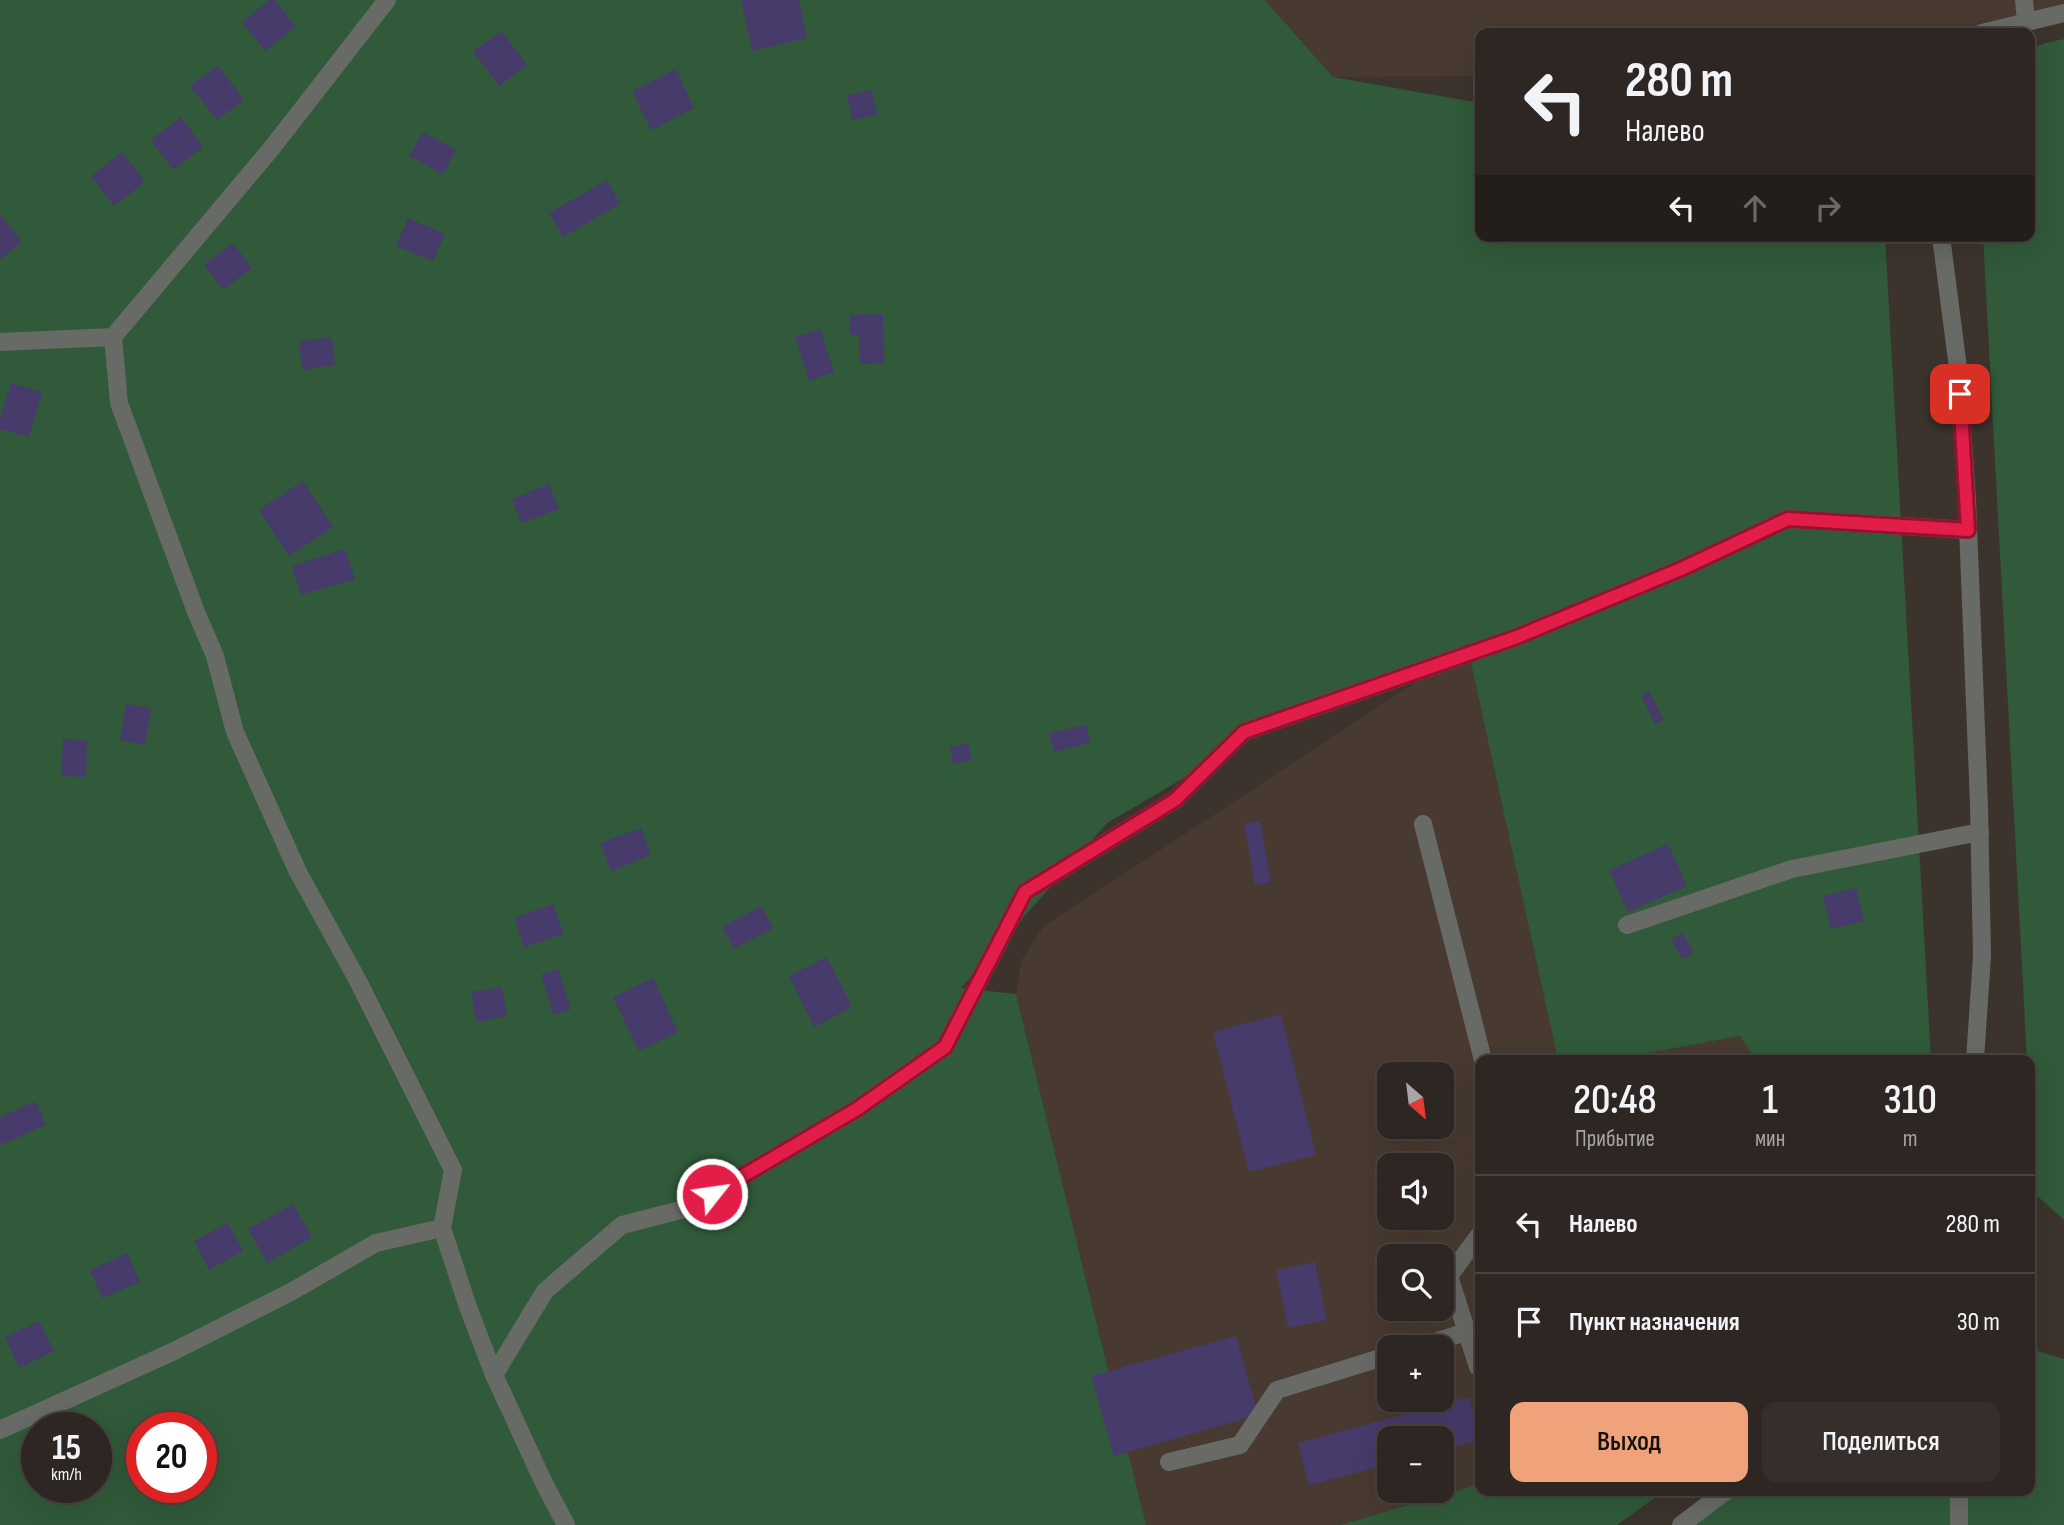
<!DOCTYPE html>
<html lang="ru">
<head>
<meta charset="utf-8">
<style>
	:root { --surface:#2d2622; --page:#352e2a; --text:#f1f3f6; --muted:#a7a5a5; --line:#484340; --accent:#f0a27a }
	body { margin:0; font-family:"Sofia Sans Condensed",sans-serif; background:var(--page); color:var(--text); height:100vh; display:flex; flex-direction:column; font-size:26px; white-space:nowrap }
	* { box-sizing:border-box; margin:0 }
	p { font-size:23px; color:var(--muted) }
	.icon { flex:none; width:38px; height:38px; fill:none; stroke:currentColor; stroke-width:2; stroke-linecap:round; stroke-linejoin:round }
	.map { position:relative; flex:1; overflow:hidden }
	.panel { position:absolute; left:1475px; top:1055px; width:560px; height:441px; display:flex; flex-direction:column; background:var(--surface); border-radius:14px; box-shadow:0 7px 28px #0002,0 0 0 2px var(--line) }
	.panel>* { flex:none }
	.top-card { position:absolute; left:1475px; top:28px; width:560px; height:214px; border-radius:14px; box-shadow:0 7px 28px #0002,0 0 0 2px var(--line); background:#2d2622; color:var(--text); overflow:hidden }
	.needle { width:46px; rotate:152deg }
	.fabs { position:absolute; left:1377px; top:1062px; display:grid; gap:14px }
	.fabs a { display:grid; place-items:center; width:77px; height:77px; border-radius:14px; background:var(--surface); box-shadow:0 7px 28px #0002,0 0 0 2px var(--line); font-size:35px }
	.speed { position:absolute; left:21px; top:1412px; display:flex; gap:14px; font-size:35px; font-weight:700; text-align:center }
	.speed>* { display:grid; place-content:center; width:91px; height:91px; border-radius:50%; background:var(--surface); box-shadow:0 7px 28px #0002,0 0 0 2px var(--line); line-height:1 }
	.speed small { font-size:18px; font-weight:400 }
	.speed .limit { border:10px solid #d22; background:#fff; color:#111 }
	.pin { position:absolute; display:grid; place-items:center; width:60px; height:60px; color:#fff; margin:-30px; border-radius:14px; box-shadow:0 4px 10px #0006 }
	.me { position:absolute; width:77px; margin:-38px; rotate:60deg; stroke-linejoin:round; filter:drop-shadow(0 0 5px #0008) }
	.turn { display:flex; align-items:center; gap:24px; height:147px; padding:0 35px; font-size:32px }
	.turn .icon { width:91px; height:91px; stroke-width:2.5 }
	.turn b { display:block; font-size:49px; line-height:60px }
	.lanes { display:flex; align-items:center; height:66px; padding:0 35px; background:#0003; justify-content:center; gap:35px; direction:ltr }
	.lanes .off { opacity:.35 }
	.eta { display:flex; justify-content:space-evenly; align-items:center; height:119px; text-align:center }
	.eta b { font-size:42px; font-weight:600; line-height:49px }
	.action { display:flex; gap:14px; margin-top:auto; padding:14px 35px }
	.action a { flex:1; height:80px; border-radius:14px; background:var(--accent); color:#111; font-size:28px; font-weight:600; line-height:80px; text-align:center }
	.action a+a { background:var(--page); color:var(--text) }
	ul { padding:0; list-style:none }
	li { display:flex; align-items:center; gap:21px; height:98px; padding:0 35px; border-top:2px solid var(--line) }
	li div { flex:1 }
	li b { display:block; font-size:26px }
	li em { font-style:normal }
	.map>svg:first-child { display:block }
	.built { fill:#483a30; fill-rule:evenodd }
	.green { fill:#305a39; fill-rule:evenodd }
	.building { fill:#473b6b }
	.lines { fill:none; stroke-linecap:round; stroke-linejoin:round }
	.minor { stroke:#676a65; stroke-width:18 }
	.route-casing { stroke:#92132f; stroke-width:18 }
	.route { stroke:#e11d48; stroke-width:12 }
</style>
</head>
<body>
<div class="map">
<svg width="2064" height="1525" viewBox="0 0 2064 1525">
	<rect width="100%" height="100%" fill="#3c332d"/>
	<g class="built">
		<path d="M1265 0H2064V13L1982 33H1480V76L1333 77Z"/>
		<path d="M1468 648 1558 1060H1480V1484L1340 1525H1146L1016 994 1021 961 1043 927ZM1390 1074H1442V1127H1390ZM1390 1166H1442V1218H1390ZM1390 1256H1442V1309H1390ZM1390 1348H1442V1400H1390ZM1390 1438H1442V1491H1390Z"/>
		<path d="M1740 1036 1756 1060H1611Z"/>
	</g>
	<g class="green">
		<path d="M0 0H1265L1333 77 1480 103V236H1885L1931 1060H1756L1740 1036 1611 1060H1558L1468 649 1288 717 1107 823 961 988 1016 994 1146 1525H0ZM37 1428H96V1488H37ZM142 1428H201V1488H142Z"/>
		<path d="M2064 39V1220L2034 1193 2030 1123V1060H2027L1983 236H2030V50L2045 43Z"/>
		<path d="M2030 1349 2064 1359V1525H1681L1726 1491H2030Z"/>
		<path d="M1480 1484V1491H1664L1617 1525H1340Z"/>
	</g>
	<g class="building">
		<path d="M270 0H275L296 27 265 51 242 22Z"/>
		<path d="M741 0H799L807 38 752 51Z"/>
		<path d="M502 31 527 65 499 86 473 51Z"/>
		<path d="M218 65 244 100 217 120 190 86Z"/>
		<path d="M676 69 694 108 651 130 632 91Z"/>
		<path d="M872 90 877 115 852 120 847 95Z"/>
		<path d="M181 117 203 147 173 170 151 140Z"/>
		<path d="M423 132 456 150 443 174 409 156Z"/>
		<path d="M122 152 145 182 114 206 91 176Z"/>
		<path d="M607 180 620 204 563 237 549 213Z"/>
		<path d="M0 214 22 242 0 259Z"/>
		<path d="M408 218 445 234 433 261 396 246Z"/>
		<path d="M233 243 252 268 223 290 204 265Z"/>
		<path d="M883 314 884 363 860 364 859 335H850V315Z"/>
		<path d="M820 329 834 372 809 381 795 337Z"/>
		<path d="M332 337 335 365 302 370 299 341Z"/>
		<path d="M11 383 42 392 29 437 0 429V418Z"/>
		<path d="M303 481 333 527 289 556 259 510Z"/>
		<path d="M549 484 559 509 521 523 512 499Z"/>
		<path d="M345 549 355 579 301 595 292 566Z"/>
		<path d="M1649 691 1664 720 1655 724 1641 696Z"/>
		<path d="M126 704 151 708 145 745 120 740Z"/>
		<path d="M1086 725 1090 743 1054 752 1049 733Z"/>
		<path d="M63 739 87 740 86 777 61 776Z"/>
		<path d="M968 743 972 760 953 764 950 747Z"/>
		<path d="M1260 821 1271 882 1255 885 1244 824Z"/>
		<path d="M641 828 651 855 611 871 600 843Z"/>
		<path d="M1668 844 1687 886 1628 912 1609 870Z"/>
		<path d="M1856 888 1864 921 1831 929 1823 896Z"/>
		<path d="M553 904 564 934 524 947 514 918Z"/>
		<path d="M761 906 773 928 734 949 722 927Z"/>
		<path d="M1683 933 1694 953 1682 959 1671 939Z"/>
		<path d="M827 957 852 1007 814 1027 789 976Z"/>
		<path d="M558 969 571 1009 554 1015 541 975Z"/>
		<path d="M653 978 678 1032 639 1051 613 997Z"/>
		<path d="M502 987 507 1016 476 1022 471 992Z"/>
		<path d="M1281 1014 1316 1155 1249 1172 1213 1032Z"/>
		<path d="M36 1101 46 1125 0 1145V1117Z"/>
		<path d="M293 1204 312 1237 267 1263 248 1229Z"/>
		<path d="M228 1223 243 1251 209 1270 194 1241Z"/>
		<path d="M127 1253 140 1282 102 1298 90 1270Z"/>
		<path d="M1315 1262 1327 1320 1288 1328 1276 1270Z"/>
		<path d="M39 1321 54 1351 19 1368 5 1337Z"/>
		<path d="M1236 1336 1258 1415 1114 1456 1091 1376Z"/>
		<path d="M1469 1397 1480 1440 1442 1450V1438H1390V1464L1309 1485 1298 1443Z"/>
	</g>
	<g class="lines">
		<g class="minor">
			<path d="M387 0 271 149 113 337 119 403 196 612 215 656 235 732 298 872 357 979 453 1170 442 1228 468 1307 494 1375 543 1481 566 1525"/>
			<path d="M2024 0 2026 21"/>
			<path d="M1982 33 2064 13"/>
			<path d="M1941 236 1958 368 1967 501 1979 805 1982 956 1975 1060"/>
			<path d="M0 342 113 337"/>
			<path d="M1423 824 1483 1060"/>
			<path d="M1627 925 1792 869 1980 832"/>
			<path d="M1480 1234 1449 1276 1478 1367 1480 1368"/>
			<path d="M1416 1348 1466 1332"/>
			<path d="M494 1375 545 1291 622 1225 688 1208 857 1109 945 1047 1025 892 1175 800 1244 732 1517 637 1681 569 1788 519 1968 530"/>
			<path d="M0 1430 172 1352 289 1293 376 1243 442 1228"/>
			<path d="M1169 1462 1240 1445 1277 1390 1390 1355"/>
			<path d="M1959 1491V1525"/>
			<path d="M1681 1525 1726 1491"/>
		</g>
	</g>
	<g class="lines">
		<defs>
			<path id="route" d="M712 1194 857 1109 945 1047 1025 892 1175 800 1244 732 1517 637 1681 569 1788 519 1968 530 1960 394"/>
		</defs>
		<use href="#route" class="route-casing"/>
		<use href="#route" class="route"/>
	</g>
</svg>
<div class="fabs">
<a><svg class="needle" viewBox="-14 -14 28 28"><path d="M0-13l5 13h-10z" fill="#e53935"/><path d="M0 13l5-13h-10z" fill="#a7a5a5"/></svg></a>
<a><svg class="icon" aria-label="sound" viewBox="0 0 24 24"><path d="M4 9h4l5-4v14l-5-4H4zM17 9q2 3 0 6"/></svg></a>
<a><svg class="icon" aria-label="search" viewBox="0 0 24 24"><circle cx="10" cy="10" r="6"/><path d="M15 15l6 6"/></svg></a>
<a>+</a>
<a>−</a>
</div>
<div class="speed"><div>15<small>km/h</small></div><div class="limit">20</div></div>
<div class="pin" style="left:1960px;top:394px;background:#d93025"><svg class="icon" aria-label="arrive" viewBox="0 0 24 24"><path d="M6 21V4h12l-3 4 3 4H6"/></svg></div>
<svg class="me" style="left:712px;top:1194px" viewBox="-20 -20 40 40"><circle r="17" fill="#e11d48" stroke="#fff" stroke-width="3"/><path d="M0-11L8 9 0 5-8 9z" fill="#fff"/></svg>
<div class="top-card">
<div class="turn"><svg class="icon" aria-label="left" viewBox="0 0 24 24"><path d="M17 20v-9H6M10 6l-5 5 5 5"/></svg><div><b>280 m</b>Налево</div></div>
<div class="lanes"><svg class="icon" aria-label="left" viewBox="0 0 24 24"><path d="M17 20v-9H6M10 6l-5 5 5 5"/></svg><svg class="icon off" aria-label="ahead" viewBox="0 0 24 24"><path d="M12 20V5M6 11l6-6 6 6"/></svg><svg class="icon off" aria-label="right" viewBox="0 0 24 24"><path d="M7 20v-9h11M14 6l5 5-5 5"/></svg></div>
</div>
<section class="panel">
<div class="eta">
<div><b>20:48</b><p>Прибытие</p></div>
<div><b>1</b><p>мин</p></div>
<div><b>310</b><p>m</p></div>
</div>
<ul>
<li><svg class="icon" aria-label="left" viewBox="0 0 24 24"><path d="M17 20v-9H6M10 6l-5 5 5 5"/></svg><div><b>Налево</b></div><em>280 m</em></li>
<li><svg class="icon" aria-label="arrive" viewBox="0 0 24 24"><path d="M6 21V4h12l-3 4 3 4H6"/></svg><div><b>Пункт назначения</b></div><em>30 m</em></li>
</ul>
<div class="action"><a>Выход</a><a>Поделиться</a></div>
</section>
</div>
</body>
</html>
